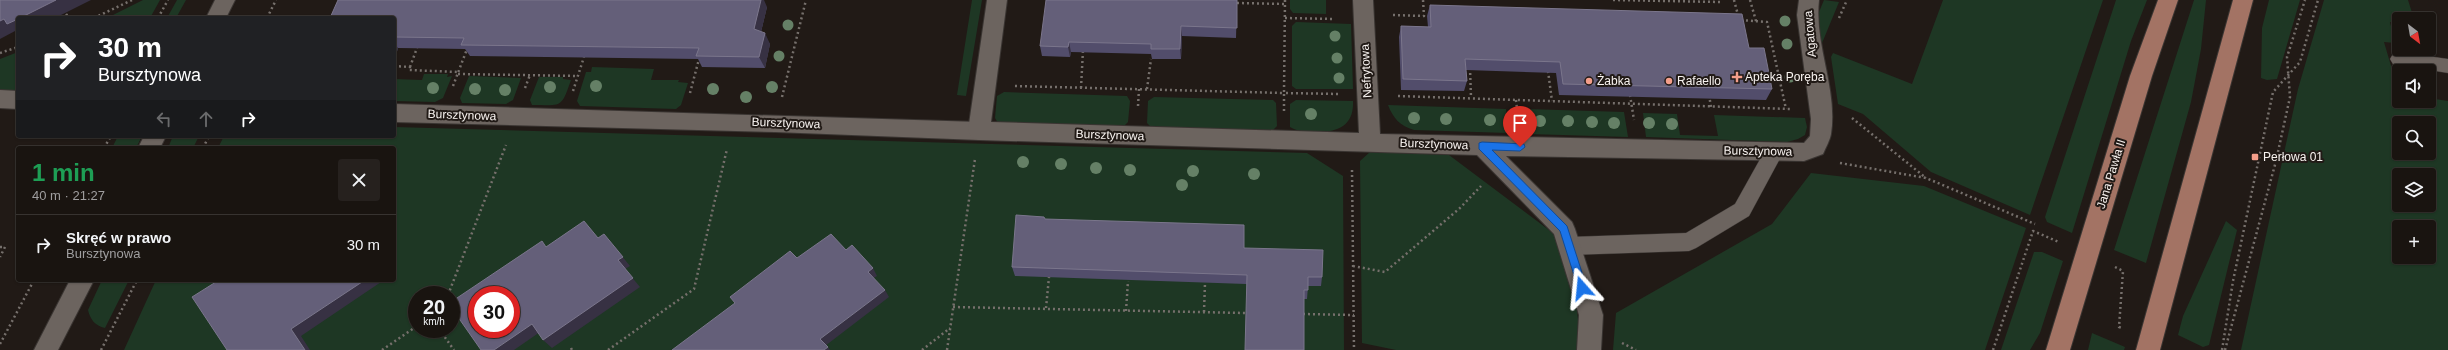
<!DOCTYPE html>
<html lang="pl">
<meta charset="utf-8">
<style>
:root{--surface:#191410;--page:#26211e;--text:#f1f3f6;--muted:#9f9e9f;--line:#373330}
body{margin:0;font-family:Helvetica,sans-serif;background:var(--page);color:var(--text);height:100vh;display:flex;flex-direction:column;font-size:15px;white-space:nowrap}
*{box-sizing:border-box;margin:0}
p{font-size:13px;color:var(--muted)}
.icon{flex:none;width:22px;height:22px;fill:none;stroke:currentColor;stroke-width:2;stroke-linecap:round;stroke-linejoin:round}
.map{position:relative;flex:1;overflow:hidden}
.details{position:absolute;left:16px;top:146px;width:380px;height:136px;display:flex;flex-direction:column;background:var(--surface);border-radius:4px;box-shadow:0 1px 3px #0004,0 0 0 1px var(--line)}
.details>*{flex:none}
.guide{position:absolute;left:16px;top:16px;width:380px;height:122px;border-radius:4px;box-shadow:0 1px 3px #0004,0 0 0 1px var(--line);background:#202124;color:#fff;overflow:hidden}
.needle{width:26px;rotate:149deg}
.fabs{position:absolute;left:2392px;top:12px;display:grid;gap:8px}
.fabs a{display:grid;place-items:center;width:44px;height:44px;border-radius:4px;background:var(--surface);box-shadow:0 1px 3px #0004,0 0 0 1px var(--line);font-size:20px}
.speed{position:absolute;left:408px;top:286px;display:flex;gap:8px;font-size:20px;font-weight:700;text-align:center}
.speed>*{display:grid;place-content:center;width:52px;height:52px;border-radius:50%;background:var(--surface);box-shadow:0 1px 3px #0004,0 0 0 1px var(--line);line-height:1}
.speed small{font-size:10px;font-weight:400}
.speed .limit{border:6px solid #d22;background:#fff;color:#111}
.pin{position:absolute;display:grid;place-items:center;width:34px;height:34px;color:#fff;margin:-41px -17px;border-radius:50% 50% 50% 0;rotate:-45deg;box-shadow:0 0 4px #0007}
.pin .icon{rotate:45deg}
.me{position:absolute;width:44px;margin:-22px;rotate:342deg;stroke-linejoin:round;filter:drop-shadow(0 0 3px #0008)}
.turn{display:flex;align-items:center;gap:14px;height:84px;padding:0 16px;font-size:18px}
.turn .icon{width:52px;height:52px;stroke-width:2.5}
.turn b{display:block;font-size:28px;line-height:34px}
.lanes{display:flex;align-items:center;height:38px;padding:0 16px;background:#0003;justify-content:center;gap:20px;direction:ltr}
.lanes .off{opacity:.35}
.round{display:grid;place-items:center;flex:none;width:42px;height:42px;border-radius:4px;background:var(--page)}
.summary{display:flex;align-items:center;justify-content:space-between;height:68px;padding:0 16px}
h1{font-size:24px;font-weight:700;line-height:30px;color:#1e9e55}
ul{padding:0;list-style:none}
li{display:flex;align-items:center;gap:12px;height:60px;padding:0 16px;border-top:1px solid var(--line)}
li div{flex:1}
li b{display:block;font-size:15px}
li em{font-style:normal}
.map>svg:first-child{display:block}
</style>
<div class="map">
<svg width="2448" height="350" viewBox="0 0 2448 350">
<rect width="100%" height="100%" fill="#211a16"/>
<path fill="#1e3724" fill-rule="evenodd" d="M143,0H160L150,18H107Z
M177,0H186L176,18H167Z
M972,0H982L966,96L957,95Z
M1290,0H1326V14L1293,13L1290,9Z
M1824,0L1839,2L1820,48L1819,12Z
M1943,0H2103L2030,215L1931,172L1863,114L1838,104L1831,57L1833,53L1912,84Z
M2116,0H2147L2131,41L2072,233L2047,222L2045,217Z
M2194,0H2206L2201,49L2191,102L2146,263L2114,250Z
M2269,0H2300L2277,79L2267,80L2261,78L2262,28Z
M2324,0H2408L2414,19H2399V24L2390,22L2395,43L2384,42L2399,93V101H2429V98L2448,101V350H2241L2298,89ZM2399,123H2429V153H2399ZM2399,175H2429V205H2399ZM2399,227H2429V257H2399Z
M1296,22L1351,24L1353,89H1296L1292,86V26Z
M18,52V90H0V59Z
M592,67L654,69L651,80H679L678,82L688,83L681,105L676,109L580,106L577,101L586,72H591Z
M424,74H448L447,77L452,76L443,98L435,102L394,101V79L422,80Z
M469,76L521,78L513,100L506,104L462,103L460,98Z
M539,77H563V79L571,80C561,109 562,105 532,105L530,100Z
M1004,92L1127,96L1130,101L1128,122L1124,126L998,123L995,118L997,96Z
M1154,97L1273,100L1276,103L1277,126L1273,130L1152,128L1147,123L1148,101Z
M1296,100L1353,101C1354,125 1339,132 1317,132C1307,132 1299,132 1290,127V104Z
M1388,105L1506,109L1508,133L1414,130C1400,126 1393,118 1388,105Z
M1527,109L1624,112L1628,137L1529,134Z
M1643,113L1677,114L1680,135L1718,136L1714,115L1805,118L1807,127L1805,135L1798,139L1787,142L1646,137Z
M394,127L1307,153L1343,176L1344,350H124L156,280H394V148H218L224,136H394ZM417,295H451V329H417ZM477,295H511V329H477Z
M118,136H142L136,148H112Z
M173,136H199L193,148H168Z
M1370,152L1449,155L1553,233L1575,289L1578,320L1577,350H1396L1362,343L1360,161Z
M1811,173L1924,186L2026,228L1985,350H1613L1616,313L1772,224Z
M2226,221L2237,230L2209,345L2203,347L2178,335L2183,316Z
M2034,252H2042L2063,261L2040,333L2030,350H2001Z
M102,280H129L105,328C95,326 90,319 88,310Z
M2092,333L2125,347L2124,350H2088Z"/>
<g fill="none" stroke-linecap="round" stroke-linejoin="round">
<g stroke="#3a3532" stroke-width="1">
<path id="service" d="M2399,52L2448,59V73L2393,64L2390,59L2393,54Z
M1775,143L1782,145L1784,151L1749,216L1696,248L1689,251L1569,255L1562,252L1559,246L1562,240L1569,237L1686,233L1735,204L1768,145Z"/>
</g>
<g stroke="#3a3532" stroke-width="2">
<path id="pedestrian" d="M0,90L18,91V109L0,108Z
M394,104L979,122L987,125L990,131L987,137L979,140L775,132L394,122Z"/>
</g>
<g stroke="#3a3532" stroke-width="2">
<path id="minor" d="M215,0H235L226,18H206Z
M987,0H1007L991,122L1359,133L1353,0H1373L1380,134L1804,143L1810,136L1811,119L1797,15L1799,0H1819C1814,45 1838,89 1831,134C1830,140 1826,147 1823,154L1804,161L1506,156L1572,222L1575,229L1603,315L1601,350H1577L1579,315L1554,234L1477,155L979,140L971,137L968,131Z
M144,136H166L160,148H138Z
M70,280H94L58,350H34Z"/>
</g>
<g stroke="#3a3532" stroke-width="2">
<path id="primary" d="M2158,0H2178L2152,76L2070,350H2046L2130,76Z
M2233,0H2253L2160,350H2136Z"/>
</g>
<path stroke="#76706c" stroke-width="2.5" stroke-dasharray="2 3" stroke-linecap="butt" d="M1613,0L1720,2V0
M1734,0L1738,15
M1750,0L1756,21
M1237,3L1285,4
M66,14L69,18
M1393,15L1424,16L1423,0
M94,18L132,0
M158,18L168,0
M267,18L276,0
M1285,18L1335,19
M1839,18L1847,0
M1741,20L1767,22L1786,109
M0,53L18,47
M394,66L410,67L409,70L459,72
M410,67L417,48
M1470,68L1471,98
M1548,71L1552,101
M458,74L578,76
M453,86L467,49
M1015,86L1284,93L1285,0
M525,88L530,75
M1081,88L1083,50
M1147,89L1151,59
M573,91L584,57
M690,93L699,59
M1630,95L1634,120
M1709,95L1711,107
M1398,96L1790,109
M782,97L806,0
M1516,100L1518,117
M1138,106L1139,89
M1284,111V93L1339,94
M1852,118L1926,178
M104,148L111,136
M203,148L209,136
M1840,163L1926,178L2035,224
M1352,170L1354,350
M0,247H5L0,257
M1353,266L1385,272L1460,208L1481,186
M2115,267L2123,271L2119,327L2122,328
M448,295L506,145
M953,307L1245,313
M1046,308L1049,277
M1126,311L1128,281
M1204,312L1205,283
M1303,314L1354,315
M439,329L454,350
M1622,343L1636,350
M0,344L34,280
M571,348L572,350
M101,350L137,280
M382,350L417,326
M608,350L694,289L727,149
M922,350L950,328
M947,350L975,159
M1993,350L2033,231L2059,242
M2222,350L2233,281L2273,92L2300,62L2318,0
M2225,350L2276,161L2290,97L2287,57L2305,0"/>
<use href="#service" fill="#6c645f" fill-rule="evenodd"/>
<use href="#pedestrian" fill="#6c645f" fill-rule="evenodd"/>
<use href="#minor" fill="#6c645f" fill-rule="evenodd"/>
<use href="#primary" fill="#a37364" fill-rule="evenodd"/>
</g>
<g fill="#658066">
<circle cx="1785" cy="21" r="5.5"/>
<circle cx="788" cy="25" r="5.5"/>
<circle cx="1335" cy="36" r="5.5"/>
<circle cx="1787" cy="44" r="5.5"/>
<circle cx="779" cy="56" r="5.5"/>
<circle cx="1337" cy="58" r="5.5"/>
<circle cx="1790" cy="77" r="5.5"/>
<circle cx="1339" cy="78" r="5.5"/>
<circle cx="596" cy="86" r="6"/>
<circle cx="550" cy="87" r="6"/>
<circle cx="772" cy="87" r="6"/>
<circle cx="433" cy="88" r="6"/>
<circle cx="475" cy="89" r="6"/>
<circle cx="713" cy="89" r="6"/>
<circle cx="505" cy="90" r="6"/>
<circle cx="746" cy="97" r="6"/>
<circle cx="1311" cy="114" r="6"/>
<circle cx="1414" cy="118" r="6"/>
<circle cx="1446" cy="119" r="6"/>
<circle cx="1490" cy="120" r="6"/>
<circle cx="1540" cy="121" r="6"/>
<circle cx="1568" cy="121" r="6"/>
<circle cx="1592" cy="122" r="6"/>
<circle cx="1614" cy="123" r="6"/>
<circle cx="1649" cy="123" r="6"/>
<circle cx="1672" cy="124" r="6"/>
<circle cx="1023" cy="162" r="6"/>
<circle cx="1061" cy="164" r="6"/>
<circle cx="1096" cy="168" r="6"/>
<circle cx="1130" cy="170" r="6"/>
<circle cx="1193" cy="171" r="6"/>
<circle cx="1254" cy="174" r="6"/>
<circle cx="1182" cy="185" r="6"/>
</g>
<path fill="#524d6b" d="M1237,0L1236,38L1182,36L1181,59H1152L1151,54L1071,52L1070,57L1042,56L1040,46Z
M1430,5L1749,48L1772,89L1766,100L1559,95L1556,73L1466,70L1467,81L1464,91L1401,90L1399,37L1401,26L1428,27L1427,16Z
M767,7L761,32L770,44L765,68L702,67L698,59L470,56L465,49L398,48L396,55H394V18Z
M1045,219L1244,248L1322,277L1321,286H1308L1307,299H1304L1246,284L1015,276L1012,267Z"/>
<path fill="#373143" d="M56,0H91L55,18H20Z
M761,0H764L767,7L759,40L754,29Z
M4,19H18V33L15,31L0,39V21Z
M1181,26L1182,36L1181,59L1180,49Z
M765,33L770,44L765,68L759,57Z
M1069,42L1071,52L1070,57L1068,47Z
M394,43L398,48L396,55L394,53Z
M604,234L630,266L625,269L640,287L552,348L543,340L618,260Z
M873,268L877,276L872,279L868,272Z
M365,280H384L301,336L310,350H305L291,329Z
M885,290L889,297L825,346L820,339Z
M532,324L540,332L514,350H494Z
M828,347L830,350H824Z"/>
<path fill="#645f79" stroke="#7b768c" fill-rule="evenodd" d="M0,0H56L20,18H18V19L7,24L4,19L0,21Z
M338,0H761L754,29L765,33L759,57L696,56L699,48L461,45L464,38L394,37V18H330Z
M1046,0H1237V28L1181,26L1180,49H1151V44L1069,42L1068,47L1040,46Z
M1430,5L1742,14L1749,48H1764L1772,89L1563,84L1560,62L1465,59L1467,81L1403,79L1401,26L1431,27Z
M1016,215L1044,217L1045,219L1244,225V248L1323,250L1322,277H1308V290H1304V350H1245L1247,275L1012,267Z
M584,221L598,238L604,234L623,257L618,260L633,278L543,340L532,324L494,350H481L451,307V302L542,241L546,247ZM477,295H511V329H477Z
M831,234L846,250L852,245L873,268L868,272L885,290L820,339L828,347L824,350H672L735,303L730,297L790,251L797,258Z
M219,280H365L291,329L305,350H227L192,297Z"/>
<path fill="#1a73e8" stroke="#114b97" d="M1482,142L1524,144L1525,147L1520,151L1492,150L1567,226L1587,288L1586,291H1579L1578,288L1560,231L1479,149V143Z"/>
<g fill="#f49e8a" stroke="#211a16" stroke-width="1.5">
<path d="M1735 71h4v4h4v4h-4v4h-4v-4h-4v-4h4z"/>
<circle cx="1589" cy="81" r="4"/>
<circle cx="1669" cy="81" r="4"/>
<rect x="2251" y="153" width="8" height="8" rx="2"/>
</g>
<g text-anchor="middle" stroke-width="4" stroke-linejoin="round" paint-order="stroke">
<g font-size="12" fill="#f8f3f0" stroke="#211a16">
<text transform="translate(1810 34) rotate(-95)" y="4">Agatowa</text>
<text transform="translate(1366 71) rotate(-93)" y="4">Nefrytowa</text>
<text transform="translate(462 115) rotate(2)" y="4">Bursztynowa</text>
<text transform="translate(786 123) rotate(2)" y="4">Bursztynowa</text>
<text transform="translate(1110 135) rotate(2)" y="4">Bursztynowa</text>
<text transform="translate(1434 144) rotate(2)" y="4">Bursztynowa</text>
<text transform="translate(1758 151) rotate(1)" y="4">Bursztynowa</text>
<text transform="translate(2111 174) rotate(-73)" y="4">Jana Pawła II</text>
</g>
<g font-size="12" fill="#f8f3f0" stroke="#211a16" text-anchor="start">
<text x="1745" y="81">Apteka Poręba</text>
<text x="1597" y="85">Żabka</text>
<text x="1677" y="85">Rafaello</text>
<text x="2263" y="161">Perłowa 01</text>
</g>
</g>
</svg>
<div class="fabs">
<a><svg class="needle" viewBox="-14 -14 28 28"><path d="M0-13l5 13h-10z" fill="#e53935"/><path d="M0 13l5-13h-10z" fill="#9f9e9f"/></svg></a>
<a><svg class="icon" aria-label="sound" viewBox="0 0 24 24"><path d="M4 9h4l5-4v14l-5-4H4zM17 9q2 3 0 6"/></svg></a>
<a><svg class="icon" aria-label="search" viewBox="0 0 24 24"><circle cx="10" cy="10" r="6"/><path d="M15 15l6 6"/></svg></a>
<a><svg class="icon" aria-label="layers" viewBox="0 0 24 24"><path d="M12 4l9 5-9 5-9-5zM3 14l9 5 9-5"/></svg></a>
<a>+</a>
</div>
<div class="speed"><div>20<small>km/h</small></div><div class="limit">30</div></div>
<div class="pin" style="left:1520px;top:147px;background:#d93025"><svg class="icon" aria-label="arrive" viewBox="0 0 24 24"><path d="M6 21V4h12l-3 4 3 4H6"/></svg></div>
<svg class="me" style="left:1582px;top:288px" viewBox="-20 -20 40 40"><path d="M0-17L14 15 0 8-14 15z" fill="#1a73e8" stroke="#fff" stroke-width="4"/></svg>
<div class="guide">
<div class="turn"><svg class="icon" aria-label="right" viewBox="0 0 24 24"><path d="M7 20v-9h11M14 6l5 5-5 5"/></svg><div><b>30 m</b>Bursztynowa</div></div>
<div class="lanes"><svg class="icon off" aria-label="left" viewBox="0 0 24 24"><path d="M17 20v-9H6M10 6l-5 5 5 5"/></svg><svg class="icon off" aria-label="ahead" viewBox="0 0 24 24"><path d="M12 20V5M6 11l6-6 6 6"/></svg><svg class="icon" aria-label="right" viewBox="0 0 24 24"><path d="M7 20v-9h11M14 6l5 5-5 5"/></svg></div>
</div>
<section class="details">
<div class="summary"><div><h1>1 min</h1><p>40 m · 21:27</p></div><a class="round"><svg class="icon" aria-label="close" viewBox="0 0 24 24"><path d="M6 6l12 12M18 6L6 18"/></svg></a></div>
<ul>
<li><svg class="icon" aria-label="right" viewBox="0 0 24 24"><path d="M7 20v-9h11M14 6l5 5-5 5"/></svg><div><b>Skręć w prawo</b><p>Bursztynowa</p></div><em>30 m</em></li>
</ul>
</section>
</div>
